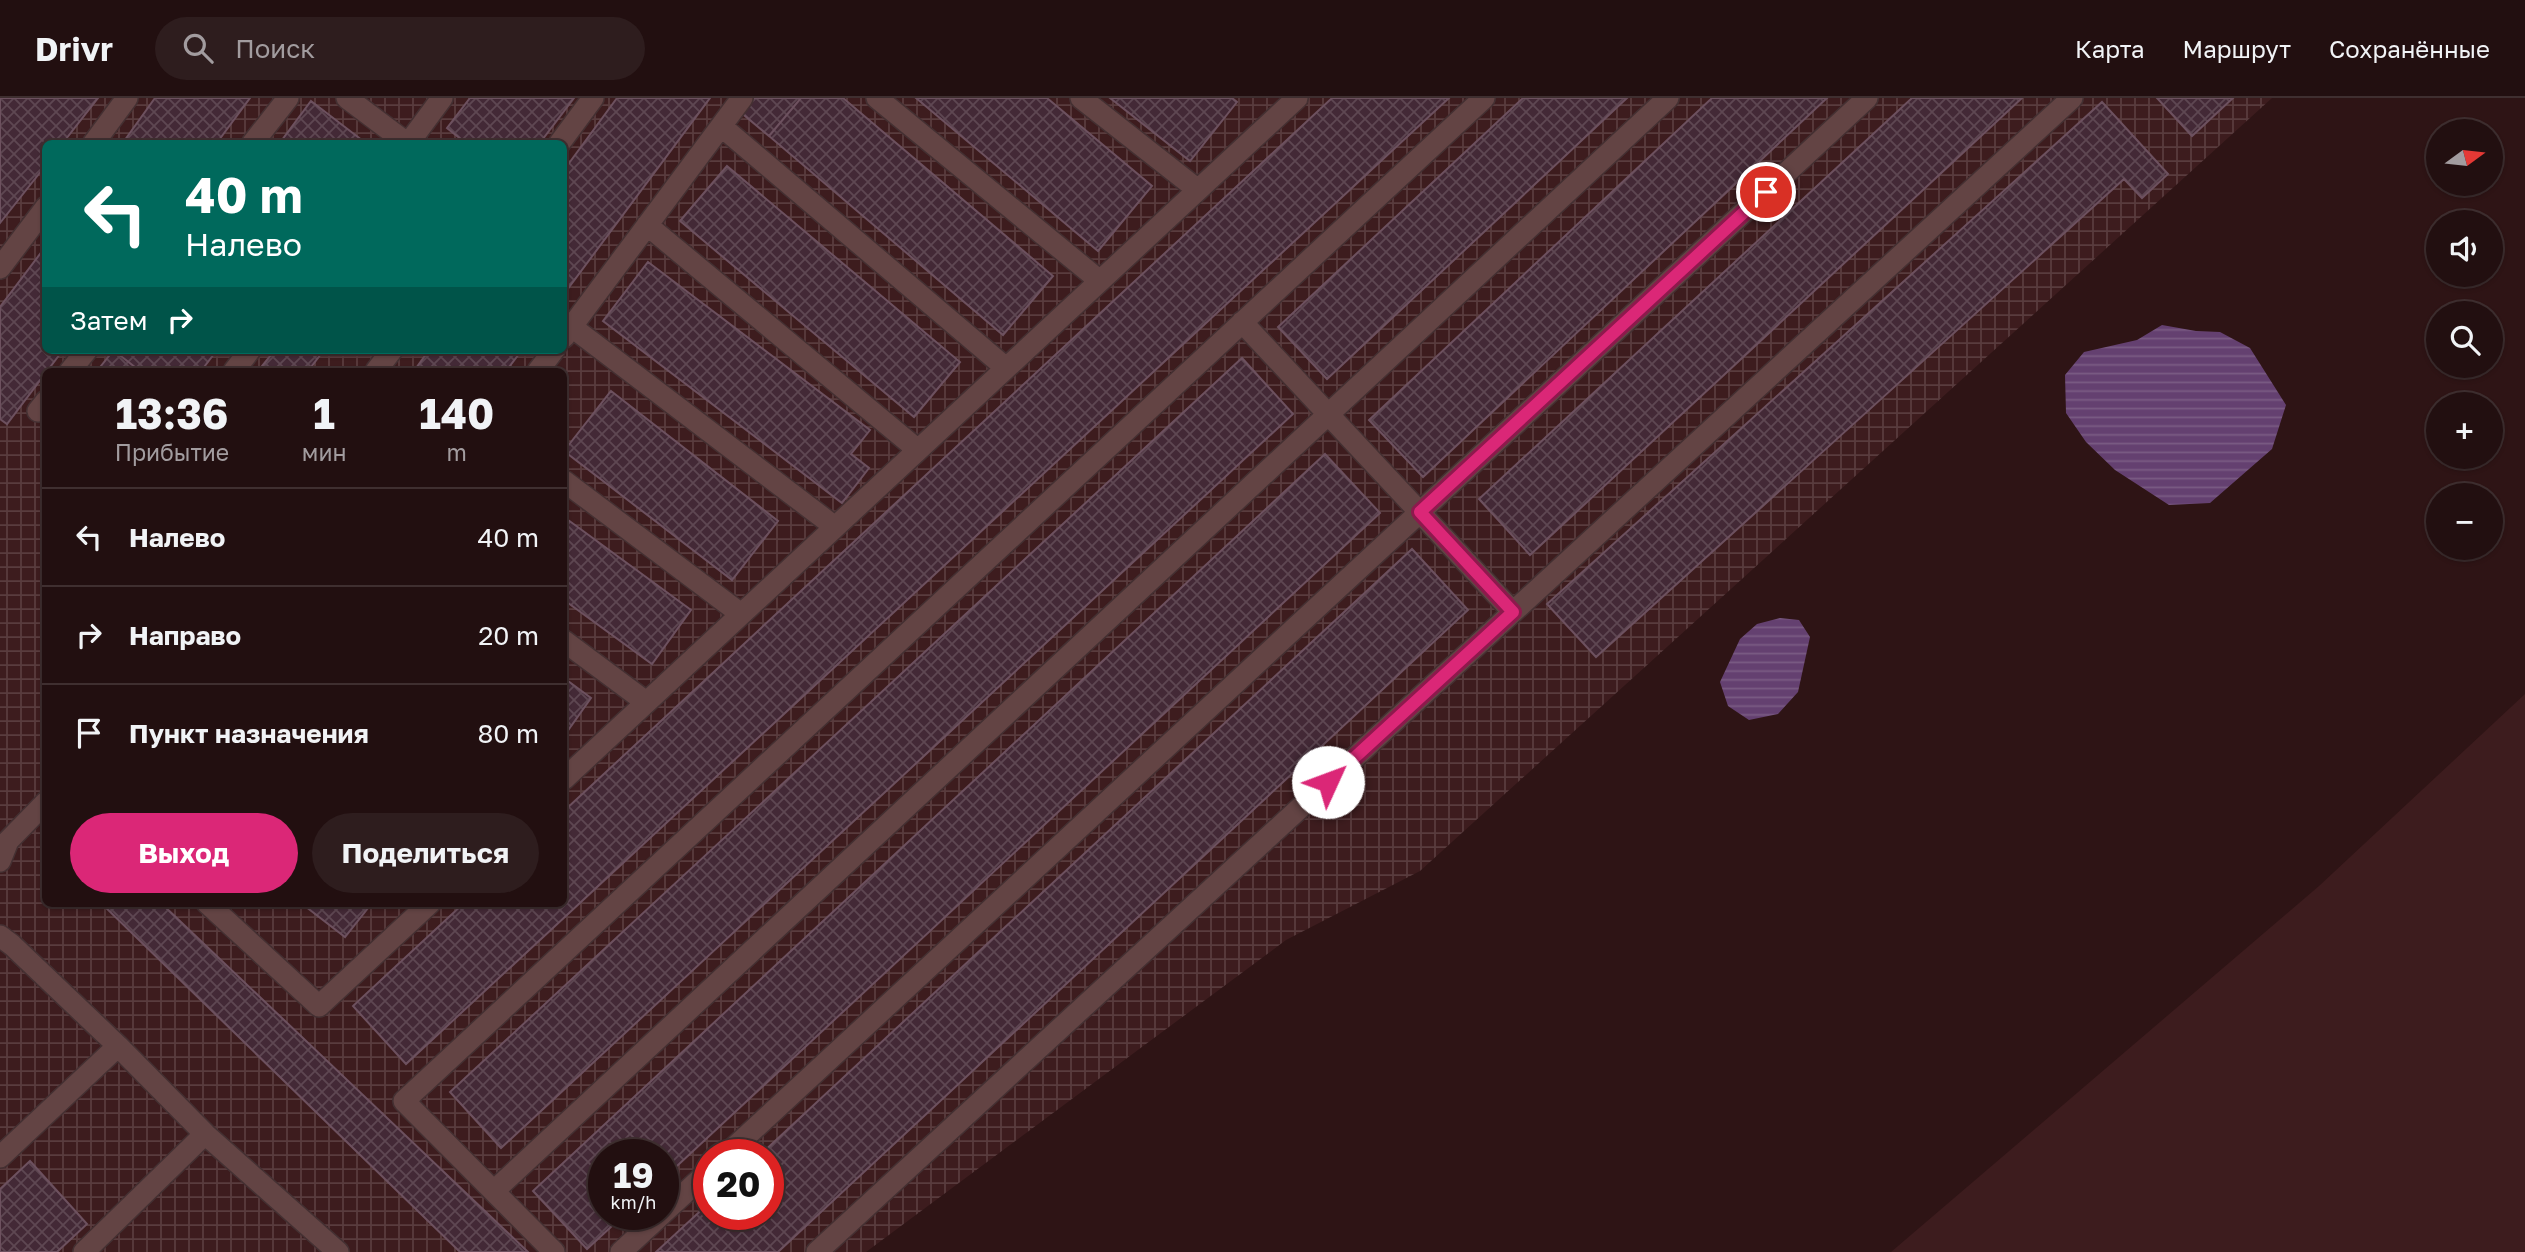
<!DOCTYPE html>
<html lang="ru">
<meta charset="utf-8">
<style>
:root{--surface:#220f10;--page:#2e1d1e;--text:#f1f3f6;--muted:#a29c9f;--line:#3f2f30;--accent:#db2777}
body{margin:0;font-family:"Golos Text",sans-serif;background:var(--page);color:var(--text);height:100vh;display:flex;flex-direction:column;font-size:26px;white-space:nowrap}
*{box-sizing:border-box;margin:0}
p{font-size:23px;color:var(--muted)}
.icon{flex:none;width:38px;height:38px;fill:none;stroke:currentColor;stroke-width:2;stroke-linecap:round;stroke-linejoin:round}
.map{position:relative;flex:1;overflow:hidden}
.drawer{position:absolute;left:42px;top:270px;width:525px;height:539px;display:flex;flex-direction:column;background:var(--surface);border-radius:10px;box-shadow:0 2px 5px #0004,0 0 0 2px var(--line)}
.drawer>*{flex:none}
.top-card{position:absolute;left:42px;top:42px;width:525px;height:214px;border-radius:10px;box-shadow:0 2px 5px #0004,0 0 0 2px var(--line);background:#00695c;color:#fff;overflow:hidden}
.needle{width:46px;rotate:75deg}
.controls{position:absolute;left:2426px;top:21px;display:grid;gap:14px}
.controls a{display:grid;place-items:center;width:77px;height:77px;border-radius:50%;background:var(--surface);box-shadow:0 2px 5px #0004,0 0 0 2px var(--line);font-size:35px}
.speed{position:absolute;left:588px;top:1041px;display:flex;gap:14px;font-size:35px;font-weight:700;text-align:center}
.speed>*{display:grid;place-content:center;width:91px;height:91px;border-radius:50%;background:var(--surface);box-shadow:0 2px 5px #0004,0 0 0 2px var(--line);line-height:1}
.speed small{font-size:18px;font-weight:400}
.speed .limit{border:10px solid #d22;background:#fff;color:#111}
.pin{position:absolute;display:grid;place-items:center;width:60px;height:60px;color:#fff;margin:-30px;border:4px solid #fff;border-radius:50%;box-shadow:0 2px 7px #0007}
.me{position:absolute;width:77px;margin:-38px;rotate:47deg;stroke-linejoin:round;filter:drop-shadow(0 0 5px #0008)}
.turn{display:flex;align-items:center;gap:24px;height:147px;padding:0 28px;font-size:32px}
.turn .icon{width:91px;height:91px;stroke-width:2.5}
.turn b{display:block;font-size:49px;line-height:60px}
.then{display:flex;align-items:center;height:66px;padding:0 28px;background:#0003;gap:14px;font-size:26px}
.eta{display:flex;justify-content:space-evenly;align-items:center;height:119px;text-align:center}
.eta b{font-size:42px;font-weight:700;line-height:49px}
.cta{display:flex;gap:14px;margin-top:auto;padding:14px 28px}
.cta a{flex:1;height:80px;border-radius:42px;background:var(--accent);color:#fff;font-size:28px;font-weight:700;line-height:80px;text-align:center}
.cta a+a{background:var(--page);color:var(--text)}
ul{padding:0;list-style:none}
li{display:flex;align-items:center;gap:21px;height:98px;padding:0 28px;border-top:2px solid var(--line)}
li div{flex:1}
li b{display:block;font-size:26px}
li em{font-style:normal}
header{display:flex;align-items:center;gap:42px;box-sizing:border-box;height:98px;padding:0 35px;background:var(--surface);border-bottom:2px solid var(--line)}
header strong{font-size:33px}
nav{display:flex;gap:38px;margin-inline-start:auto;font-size:24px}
.search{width:490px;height:63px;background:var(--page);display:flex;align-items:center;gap:18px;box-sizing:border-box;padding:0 24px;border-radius:38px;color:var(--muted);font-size:26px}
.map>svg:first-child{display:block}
</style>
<header>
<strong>Drivr</strong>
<div class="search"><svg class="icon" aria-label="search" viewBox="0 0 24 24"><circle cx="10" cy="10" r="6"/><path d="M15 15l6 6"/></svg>Поиск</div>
<nav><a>Карта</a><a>Маршрут</a><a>Сохранённые</a></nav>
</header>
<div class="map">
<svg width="2525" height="1154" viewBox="0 0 2525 1154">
<defs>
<pattern id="industrial-grid" width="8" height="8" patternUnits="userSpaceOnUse" patternTransform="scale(1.75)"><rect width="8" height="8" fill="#3d1c1e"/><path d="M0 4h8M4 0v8" fill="none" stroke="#593c3e"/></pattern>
<pattern id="water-rules" width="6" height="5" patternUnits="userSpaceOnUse" patternTransform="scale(1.75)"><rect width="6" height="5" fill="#644070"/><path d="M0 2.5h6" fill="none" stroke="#7a5b84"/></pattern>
<pattern id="building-cross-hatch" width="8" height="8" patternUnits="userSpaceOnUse" patternTransform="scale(1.75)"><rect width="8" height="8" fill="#432936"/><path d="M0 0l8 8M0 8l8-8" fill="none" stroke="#5e4752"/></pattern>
</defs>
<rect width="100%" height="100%" fill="#2e1415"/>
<path fill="#3d1c1e" d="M2525,596V1154H1891L2319,788Z"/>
<path fill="url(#industrial-grid)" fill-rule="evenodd" d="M0,0H2272L1420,773L1286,842L866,1154H0ZM46,46H564V252H46ZM46,273H564V805H46ZM604,1057H663V1116H604ZM709,1057H768V1116H709Z"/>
<path fill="url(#water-rules)" d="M2162,227L2196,233L2220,234L2250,250L2286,307L2272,351L2210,405L2169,407L2115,372L2086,344L2066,315L2065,277L2084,254L2137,242Z
M1780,520L1799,522L1810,539L1798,594L1778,616L1749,622L1728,608L1720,584L1740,541L1757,526Z"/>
<path fill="url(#building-cross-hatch)" stroke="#6d515f" stroke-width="2" d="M0,0H98L62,46H46V67L0,125Z
M155,0H250L216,46H122Z
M470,0H574L539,46H467L447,30Z
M617,0H710L564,196V72Z
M751,0H801L769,38L739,13Z
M801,0H843L1053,178L1003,237L769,38Z
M916,0H1047L1152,88L1098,153Z
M1110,0H1232L1237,4L1190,63Z
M1332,0H1449L406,966L353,908L464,805H564V713Z
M1523,0H1627L1327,281L1278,229Z
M1712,0H1827L1423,379L1369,322Z
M1912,0H2022L1530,457L1479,401Z
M2157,0H2233L2192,38Z
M311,3L367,46H279Z
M2102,4L2168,76L2142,100L2124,81L1596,559L1547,506Z
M727,68L960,264L914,319L680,123Z
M46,148V252H63L7,326L0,321V209Z
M648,164L870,332L851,356L869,370L842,405L603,223Z
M120,252H217L201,273H140L117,255Z
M275,252H324L308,273H258Z
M429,252H522L506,273H414Z
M113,253L117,255L140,273H97Z
M1242,260L1293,316L501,1050L450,994Z
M611,293L778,423L732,482L564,353Z
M1325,356L1380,415L663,1081V1057H604V1116H625L587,1151L533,1093Z
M564,419L691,512L652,566L564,502Z
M1412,451L1468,512L778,1154H656L709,1105V1116H768V1057H760Z
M564,580L591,600L564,638Z
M101,805H161L528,1154H460Z
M301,805H372L345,839Z
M30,1063L87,1126L57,1154H0V1091Z"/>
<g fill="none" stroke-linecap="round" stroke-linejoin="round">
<g stroke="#443032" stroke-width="24">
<path id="lane" d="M347,0L408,46
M877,0L1100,183
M1081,0L1198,92
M721,28L1006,270
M93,46L127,0
M252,46L288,0
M408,46L442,0
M559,46L593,0
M647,127L918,352
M0,170L46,109
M1242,224L1513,514
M572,229L835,429
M564,239L742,0
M70,273L87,252
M234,273L250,252
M376,273L392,252
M538,273L554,252
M38,313L46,303
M564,383L741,516
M564,543L646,604
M564,681L1297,0
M0,763L8,743L46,704
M207,805L319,908L430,805
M0,838L12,847L118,948L205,1036
M726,1057L1867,0
M0,1059L118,948
M494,1093L1668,0
M663,1115L709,1073
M84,1154L205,1036L338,1154
M554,1154L404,1003L1484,0
M621,1154L662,1116
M817,1154L2072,0"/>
</g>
<use href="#lane" stroke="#634444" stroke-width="21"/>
</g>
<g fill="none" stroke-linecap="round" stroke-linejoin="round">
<g stroke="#8e194d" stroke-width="18">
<path id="route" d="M1328,684L1513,514L1420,414L1766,94"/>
</g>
<use href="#route" stroke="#db2777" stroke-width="12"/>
</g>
</svg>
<div class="controls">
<a><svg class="needle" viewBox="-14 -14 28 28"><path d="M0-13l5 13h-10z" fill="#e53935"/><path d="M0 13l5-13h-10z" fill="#a29c9f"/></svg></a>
<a><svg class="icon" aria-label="sound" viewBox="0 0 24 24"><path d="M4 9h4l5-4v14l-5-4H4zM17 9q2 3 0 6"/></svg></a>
<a><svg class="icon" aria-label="search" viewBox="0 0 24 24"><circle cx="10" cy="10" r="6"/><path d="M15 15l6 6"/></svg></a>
<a>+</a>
<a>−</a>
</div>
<div class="speed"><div>19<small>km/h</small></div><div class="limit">20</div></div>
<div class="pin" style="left:1766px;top:94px;background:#d93025"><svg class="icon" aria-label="arrive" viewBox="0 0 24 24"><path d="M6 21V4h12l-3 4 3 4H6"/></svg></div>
<svg class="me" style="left:1328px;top:684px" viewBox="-20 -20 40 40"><circle r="19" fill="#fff"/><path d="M0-13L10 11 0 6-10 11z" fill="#db2777"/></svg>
<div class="top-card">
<div class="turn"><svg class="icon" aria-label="left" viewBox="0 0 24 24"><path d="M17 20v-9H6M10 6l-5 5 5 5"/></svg><div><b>40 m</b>Налево</div></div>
<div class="then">Затем<svg class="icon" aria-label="right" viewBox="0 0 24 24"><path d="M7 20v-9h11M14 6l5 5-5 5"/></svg></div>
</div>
<section class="drawer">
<div class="eta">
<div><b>13:36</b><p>Прибытие</p></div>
<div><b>1</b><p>мин</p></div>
<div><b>140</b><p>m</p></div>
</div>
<ul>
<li><svg class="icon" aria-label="left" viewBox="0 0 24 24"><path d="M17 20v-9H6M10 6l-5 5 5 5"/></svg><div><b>Налево</b></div><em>40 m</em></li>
<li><svg class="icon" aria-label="right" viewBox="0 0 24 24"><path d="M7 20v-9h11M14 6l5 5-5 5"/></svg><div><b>Направо</b></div><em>20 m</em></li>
<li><svg class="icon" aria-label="arrive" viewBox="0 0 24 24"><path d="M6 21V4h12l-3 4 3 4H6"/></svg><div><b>Пункт назначения</b></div><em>80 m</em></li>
</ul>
<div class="cta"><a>Выход</a><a>Поделиться</a></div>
</section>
</div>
